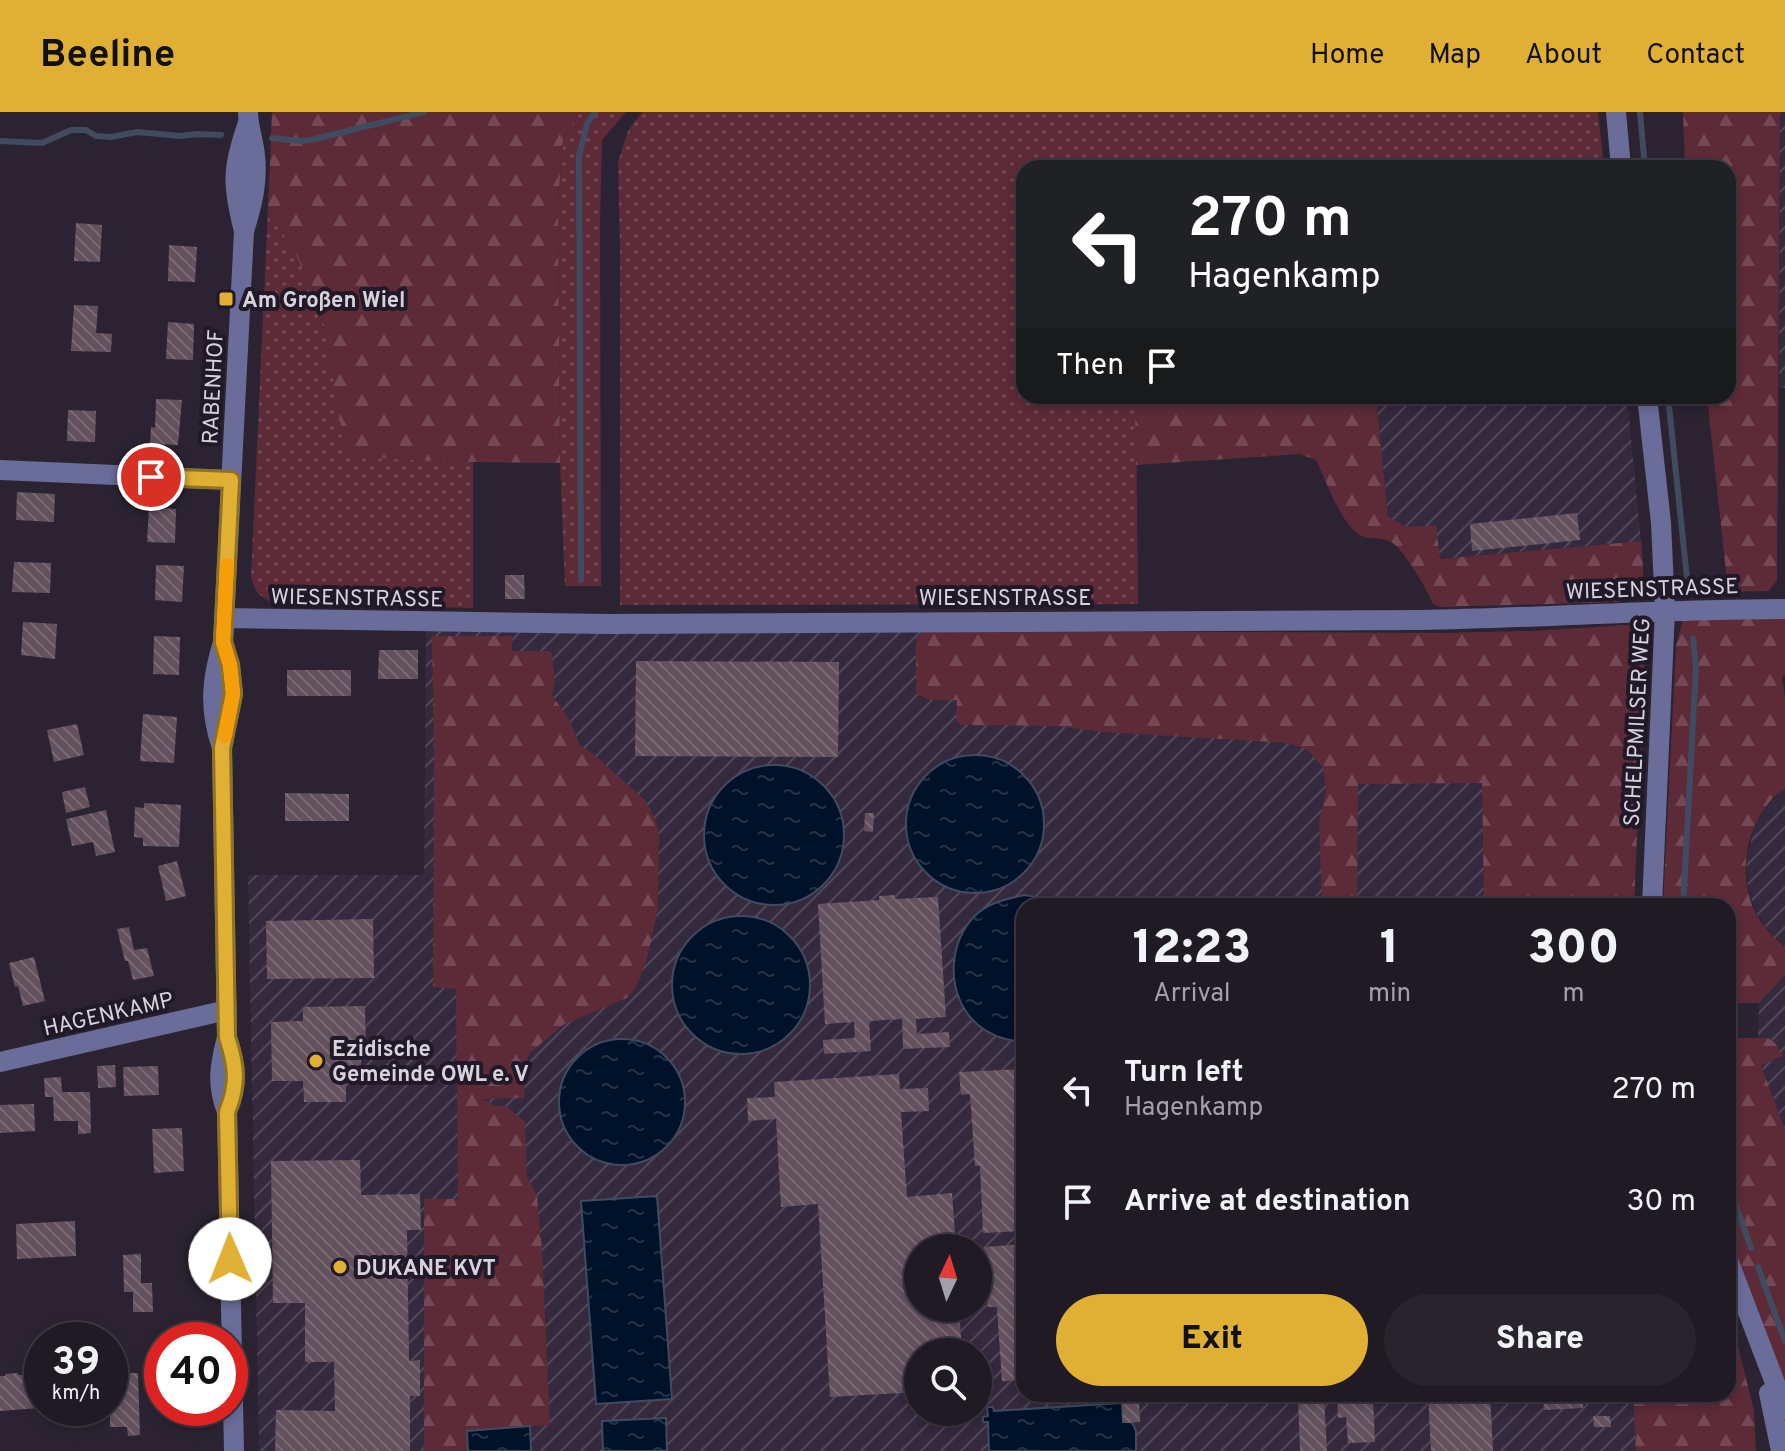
<!DOCTYPE html>
<meta charset="utf-8">
<style>
:root{--surface:#201a25;--page:#28232d;--text:#f1f3f6;--muted:#a2a1a7;--line:#3d3842;--accent:#dfb034}
body{margin:0;font-family:Overpass,sans-serif;background:var(--page);color:var(--text);height:100vh;display:flex;flex-direction:column;font-size:30px;white-space:nowrap}
*{box-sizing:border-box;margin:0}
p{font-size:26px;color:var(--muted)}
.icon{flex:none;width:44px;height:44px;fill:none;stroke:currentColor;stroke-width:2;stroke-linecap:round;stroke-linejoin:round}
.map{position:relative;flex:1;overflow:hidden}
.sheet{position:absolute;left:1016px;top:786px;width:720px;height:504px;display:flex;flex-direction:column;background:var(--surface);border-radius:24px;box-shadow:0 4px 12px #0003,0 0 0 2px var(--line)}
.sheet>*{flex:none}
.banner{position:absolute;left:1016px;top:48px;width:720px;height:244px;border-radius:24px;box-shadow:0 4px 12px #0003,0 0 0 2px var(--line);background:#202124;color:#fff;overflow:hidden}
.needle{width:52px;rotate:4deg}
.tools{position:absolute;left:904px;top:1122px;display:grid;gap:16px}
.tools a{display:grid;place-items:center;width:88px;height:88px;border-radius:50%;background:var(--surface);box-shadow:0 4px 12px #0003,0 0 0 2px var(--line);font-size:40px}
.speed{position:absolute;left:24px;top:1210px;display:flex;gap:16px;font-size:40px;font-weight:700;text-align:center}
.speed>*{display:grid;place-content:center;width:104px;height:104px;border-radius:50%;background:var(--surface);box-shadow:0 4px 12px #0003,0 0 0 2px var(--line);line-height:1}
.speed small{font-size:20px;font-weight:400}
.speed .limit{border:12px solid #d22;background:#fff;color:#111}
.pin{position:absolute;display:grid;place-items:center;width:68px;height:68px;color:#fff;margin:-34px;border:4px solid #fff;border-radius:50%;box-shadow:0 2px 8px #0007}
.me{position:absolute;width:88px;margin:-44px;rotate:359deg;stroke-linejoin:round;filter:drop-shadow(0 0 6px #0008)}
.turn{display:flex;align-items:center;gap:28px;height:168px;padding:0 40px;font-size:36px}
.turn .icon{width:104px;height:104px;stroke-width:2.5}
.turn b{display:block;font-size:56px;line-height:68px}
.then{display:flex;align-items:center;height:76px;padding:0 40px;background:#0003;gap:16px;font-size:30px}
.eta{display:flex;justify-content:space-evenly;align-items:center;height:136px;text-align:center}
.eta b{font-size:48px;font-weight:800;line-height:56px}
.cta{display:flex;gap:16px;margin-top:auto;padding:16px 40px}
.cta a{flex:1;height:92px;border-radius:48px;background:var(--accent);color:#111;font-size:32px;font-weight:800;line-height:92px;text-align:center}
.cta a+a{background:var(--page);color:var(--text)}
ul{padding:0;list-style:none}
li{display:flex;align-items:center;gap:24px;height:112px;padding:0 40px}
li div{flex:1}
li b{display:block;font-size:30px}
li em{font-style:normal}
header{display:flex;align-items:center;gap:48px;box-sizing:border-box;height:112px;padding:0 40px;background:var(--accent);color:#111}
header strong{font-size:38px}
nav{display:flex;gap:44px;margin-inline-start:auto;font-size:28px}
.map>svg:first-child{display:block}
</style>
<header>
<strong>Beeline</strong>
<nav><a>Home</a><a>Map</a><a>About</a><a>Contact</a></nav>
</header>
<div class="map">
<svg width="1785" height="1339" viewBox="0 0 1785 1339">
<defs>
<pattern id="industrial-furrows" width="10" height="10" patternUnits="userSpaceOnUse" patternTransform="scale(2)"><rect width="10" height="10" fill="#34293d"/><path d="M-1 1l2-2M0 10L10 0M9 11l2-2" fill="none" stroke="#514758"/></pattern>
<pattern id="grass-dots" width="8" height="8" patternUnits="userSpaceOnUse" patternTransform="scale(2)"><rect width="8" height="8" fill="#5d2a38"/><path d="M2 2h.1M6 6h.1" fill="none" stroke="#744854" stroke-width="1.8" stroke-linecap="round"/></pattern>
<pattern id="forest-firs" width="22" height="20" patternUnits="userSpaceOnUse" patternTransform="scale(2)"><rect width="22" height="20" fill="#5d2a38"/><path d="M5 1l3.5 6h-7zM16 11l3.5 6h-7z" fill="#744854"/></pattern>
<pattern id="water-ripples" width="26" height="14" patternUnits="userSpaceOnUse" patternTransform="scale(2)"><rect width="26" height="14" fill="#00112a"/><path d="M2 4q2-2 4 0t4 0M15 11q2-2 4 0t4 0" fill="none" stroke="#243348"/></pattern>
<pattern id="building-back-hatch" width="6" height="6" patternUnits="userSpaceOnUse" patternTransform="scale(2)"><rect width="6" height="6" fill="#63525e"/><path d="M-1 5l2 2M0 0l6 6M5-1l2 2" fill="none" stroke="#796a74"/></pattern>
</defs>
<rect width="100%" height="100%" fill="#2b2331"/>
<path fill="url(#industrial-furrows)" fill-rule="evenodd" d="M1780,0H1785V276H1779Z
M1376,284H1627L1641,429L1440,447L1407,415L1388,405Z
M426,518L1446,521L1530,519L1545,794H1024V1282H1633L1636,1339H259L248,763H424ZM918,1136H978V1196H918ZM918,1240H978V1300H918Z
M1785,676V836L1773,825L1757,803L1748,777L1746,747L1755,714L1763,699Z
M1785,863V1018L1761,953L1782,945L1768,926H1758L1759,891Z"/>
<path fill="url(#grass-dots)" d="M580,0H626L602,28L600,112L601,474H565L560,351L558,89L563,28Z
M642,0H1598L1604,56H1024V284H1316L1309,289L1299,291L1136,296L1138,492L620,493V137L618,50L628,19Z
M268,96C289,132 313,168 323,209C333,249 338,297 345,338L354,345L473,350V496L278,492C262,487 255,482 251,465Z"/>
<path fill="url(#forest-firs)" d="M272,0H580L563,28L558,89L560,351L472,350L353,345L345,338L323,208L311,173L293,138L268,96Z
M1683,0H1780L1777,469L1768,479L1733,480L1727,469L1707,284H1728V56H1685Z
M1316,284H1376L1388,405L1407,415L1436,413L1440,447L1641,429C1643,458 1650,477 1619,490L1440,495L1433,492C1429,480 1402,435 1391,430C1374,422 1367,433 1351,415C1336,399 1326,368 1316,348L1300,342L1136,353L1135,295L1299,291L1309,289Z
M1683,507H1785V564L1782,565L1785,585V676C1747,703 1735,761 1756,802C1763,815 1775,826 1785,836V863L1759,891H1728V794H1663L1676,534Z
M1646,512L1634,794H1484L1482,671L1358,672L1357,794H1322L1319,709L1326,679L1323,655L1306,637L1287,631L1103,620L1058,614L961,613L956,608L957,588H930L916,582V527L923,519L1446,521L1530,519Z
M432,524H512V539H549L552,542L555,569L552,583L568,606L580,633L597,645L644,687L655,706L659,724L658,798L646,850L636,875L627,886L563,913L530,941L525,952L524,986L483,987L495,994H506L525,1010L527,1065L537,1084L542,1137L550,1313L467,1319L468,1339H424V1087H458L456,877L433,875L434,650Z
M1728,926H1768L1776,932L1783,944L1761,953L1785,1018V1272L1728,1121Z
M1728,1203L1738,1234L1754,1299L1756,1339H1636L1633,1282H1728Z"/>
<path fill="url(#water-ripples)" stroke="#404b5f" stroke-width="2" d="M906 712a69 69 0 1 1 138 0a69 69 0 1 1-138 0Z
M704 723a70 70 0 1 1 140 0a70 70 0 1 1-140 0Z
M1024,783L1054,788L1064,794H1024V930C1008,929 991,924 978,913C945,885 946,829 978,801C991,790 1007,787 1024,783Z
M672 873a69 69 0 1 1 138 0a69 69 0 1 1-138 0Z
M559 990a63 63 0 1 1 126 0a63 63 0 1 1-126 0Z
M657,1084L672,1287L596,1292L581,1089Z
M1122,1291L1123,1310H1132L1136,1319V1339H989L988,1310H983V1305L988,1304L987,1295H993L994,1299Z
M666,1306L667,1339H603L602,1309Z
M530,1314L531,1339H468L467,1319Z"/>
<g fill="none" stroke-linecap="round" stroke-linejoin="round">
<path stroke="#404b5f" stroke-width="6" d="M1640,0L1645,56
M272,26L299,29L311,28L424,0
M0,29L42,31L71,18H86L96,24L111,25L137,20L181,24L197,22L221,23
M1668,284L1688,476
M581,468L579,44L587,12L595,0
M1683,794L1696,556L1693,526
M1728,1072L1751,1136
M1758,1155L1785,1229"/>
</g>
<path fill="url(#building-back-hatch)" d="M76,111L102,113L100,150L74,149Z
M169,133L197,135L195,170L168,169Z
M74,193L98,194L96,221L112,222L111,240L71,239Z
M168,210L194,212L193,248L166,247Z
M156,287L182,288L178,333L150,332L151,315L155,316Z
M68,298L96,299L95,330L67,329Z
M17,380L55,382L54,410L16,408Z
M149,395L176,397L175,431L147,430Z
M1577,401L1580,428L1472,439L1470,412Z
M14,450L51,451L50,481L12,480Z
M156,453L184,454L182,490L155,488Z
M505,463H524L525,487H505Z
M23,510L57,512L55,547L21,543Z
M154,524L180,525L179,563L153,562Z
M379,538H418V567H378Z
M636,549L839,550L838,645L635,644Z
M287,558H351V584H287Z
M143,602L177,605L174,651L140,649Z
M77,612L84,643L54,650L47,618Z
M85,675L90,695L66,701L62,680Z
M285,681L349,682V709H285Z
M144,691L181,693L179,735L143,734V726L134,725L135,695L144,696Z
M106,698L115,740L96,744L93,730L72,734L66,707Z
M865,701H874L873,720L864,719Z
M177,749L186,784L166,789L158,754Z
M895,783V787L938,785L946,905L916,907L917,922L949,920L950,935L903,937L902,907L869,909L871,939L824,942L823,928L855,926L854,910L825,912L818,792L879,788V784Z
M373,807L374,866L267,867L266,809Z
M129,815L134,838L147,836L154,864L133,868L128,849H125L117,817Z
M34,845L45,889L23,894L18,874L15,875L9,851Z
M365,894L366,939H361V958H346V990H304L303,969H272L271,910L303,909V895Z
M115,953L116,975L98,976L97,954Z
M158,954L159,983L124,984L123,955Z
M1024,957V1119L983,1121L980,1054H975L970,982L961,983L959,960Z
M899,962L900,977L928,976L929,999L901,1000L907,1085L952,1081L956,1136H918V1196H959L962,1240H918V1280L830,1285L818,1092L781,1095L776,1007L748,1009L747,986L775,985L774,970Z
M61,965L62,980H90L91,1021L78,1022V1009H54L53,985H45L44,966Z
M34,992L35,1019L0,1021V993Z
M182,1016L184,1059L154,1061L152,1017Z
M360,1048L361,1083L420,1082L421,1118H407L409,1249L420,1248V1284H410V1339H275L276,1298L335,1299L334,1250H305V1191H273L271,1049Z
M75,1109L76,1144L17,1147L16,1112Z
M1024,1132V1268L1002,1269L997,1195H988L984,1135Z
M141,1142V1171H152L153,1200H133V1180H124L123,1143Z
M18,1261V1263H24L25,1271L37,1270L39,1296L0,1299V1264H5V1262Z
M126,1261H138L140,1323L128,1324L127,1315H110V1271L126,1270Z
M1337,1282H1373L1375,1330L1348,1331L1346,1305L1338,1306Z
M1428,1282H1490L1493,1339H1431Z
M1543,1282H1583V1296L1544,1298Z
M1324,1285L1327,1339H1300L1298,1286Z
M1139,1286L1140,1310L1123,1311L1122,1287Z
M1593,1304H1610L1611,1315H1594Z"/>
<g fill="none" stroke-linecap="round" stroke-linejoin="round">
<path stroke="#6a6d9a" stroke-width="20" d="M1616,0L1621,56
M244,119C232,72 232,56 248,11
M1647,284L1661,411L1665,498L1652,794
M0,358L231,368
M224,506L609,512L1420,508C1542,506 1663,497 1785,497
M223,530L230,553L233,582L222,636L227,925C220,953 216,971 227,1000L234,1339
M222,636C209,597 211,569 223,530L244,119C252,94 258,70 255,44C254,29 248,15 248,0
M0,950L227,898
M227,1000C239,971 236,953 227,925
M1728,1148L1785,1297
M1769,1281L1781,1339"/>
</g>
<g fill="none" stroke-linecap="round" stroke-linejoin="round">
<g stroke="#917222" stroke-width="20">
<path id="route" d="M151,365L231,368L223,530L230,553L233,582L222,636L227,925C236,953 239,971 227,1000L230,1147"/>
</g>
<use href="#route" stroke="#dfb034" stroke-width="14"/>
<path stroke="#f59e0b" stroke-width="14" d="M225,624L233,582L230,553L223,530L227,453"/>
</g>
<g fill="#dfb034" stroke="#211927" stroke-width="3">
<rect x="218" y="179" width="16" height="16" rx="4"/>
<circle cx="316" cy="949" r="8"/>
<circle cx="340" cy="1155" r="8"/>
</g>
<g text-anchor="middle" stroke-width="8" stroke-linejoin="round" paint-order="stroke">
<g font-size="22" font-weight="bold" fill="#d7d2dc" stroke="#211927" text-anchor="start">
<text x="242" y="195">Am Großen Wiel</text>
<text x="332" y="944">Ezidische<tspan x="332" dy="25">Gemeinde OWL e. V</tspan></text>
<text x="356" y="1163">DUKANE KVT</text>
</g>
<g font-size="22" fill="#d7d2dc" stroke="#211927">
<text transform="translate(212 275) rotate(-87)" y="8">RABENHOF</text>
<text transform="translate(1652 476) rotate(-2)" y="8">WIESENSTRASSE</text>
<text transform="translate(357 485) rotate(1)" y="8">WIESENSTRASSE</text>
<text x="1005" y="493">WIESENSTRASSE</text>
<text transform="translate(1636 610) rotate(-87)" y="8">SCHELPMILSER WEG</text>
<text transform="translate(108 901) rotate(-13)" y="8">HAGENKAMP</text>
</g>
</g>
</svg>
<div class="tools">
<a><svg class="needle" viewBox="-14 -14 28 28"><path d="M0-13l5 13h-10z" fill="#e53935"/><path d="M0 13l5-13h-10z" fill="#a2a1a7"/></svg></a>
<a><svg class="icon" aria-label="search" viewBox="0 0 24 24"><circle cx="10" cy="10" r="6"/><path d="M15 15l6 6"/></svg></a>
</div>
<div class="speed"><div>39<small>km/h</small></div><div class="limit">40</div></div>
<div class="pin" style="left:151px;top:365px;background:#d93025"><svg class="icon" aria-label="arrive" viewBox="0 0 24 24"><path d="M6 21V4h12l-3 4 3 4H6"/></svg></div>
<svg class="me" style="left:230px;top:1147px" viewBox="-20 -20 40 40"><circle r="19" fill="#fff"/><path d="M0-13L10 11 0 6-10 11z" fill="#dfb034"/></svg>
<div class="banner">
<div class="turn"><svg class="icon" aria-label="left" viewBox="0 0 24 24"><path d="M17 20v-9H6M10 6l-5 5 5 5"/></svg><div><b>270 m</b>Hagenkamp</div></div>
<div class="then">Then<svg class="icon" aria-label="arrive" viewBox="0 0 24 24"><path d="M6 21V4h12l-3 4 3 4H6"/></svg></div>
</div>
<section class="sheet">
<div class="eta">
<div><b>12:23</b><p>Arrival</p></div>
<div><b>1</b><p>min</p></div>
<div><b>300</b><p>m</p></div>
</div>
<ul>
<li><svg class="icon" aria-label="left" viewBox="0 0 24 24"><path d="M17 20v-9H6M10 6l-5 5 5 5"/></svg><div><b>Turn left</b><p>Hagenkamp</p></div><em>270 m</em></li>
<li><svg class="icon" aria-label="arrive" viewBox="0 0 24 24"><path d="M6 21V4h12l-3 4 3 4H6"/></svg><div><b>Arrive at destination</b></div><em>30 m</em></li>
</ul>
<div class="cta"><a>Exit</a><a>Share</a></div>
</section>
</div>
